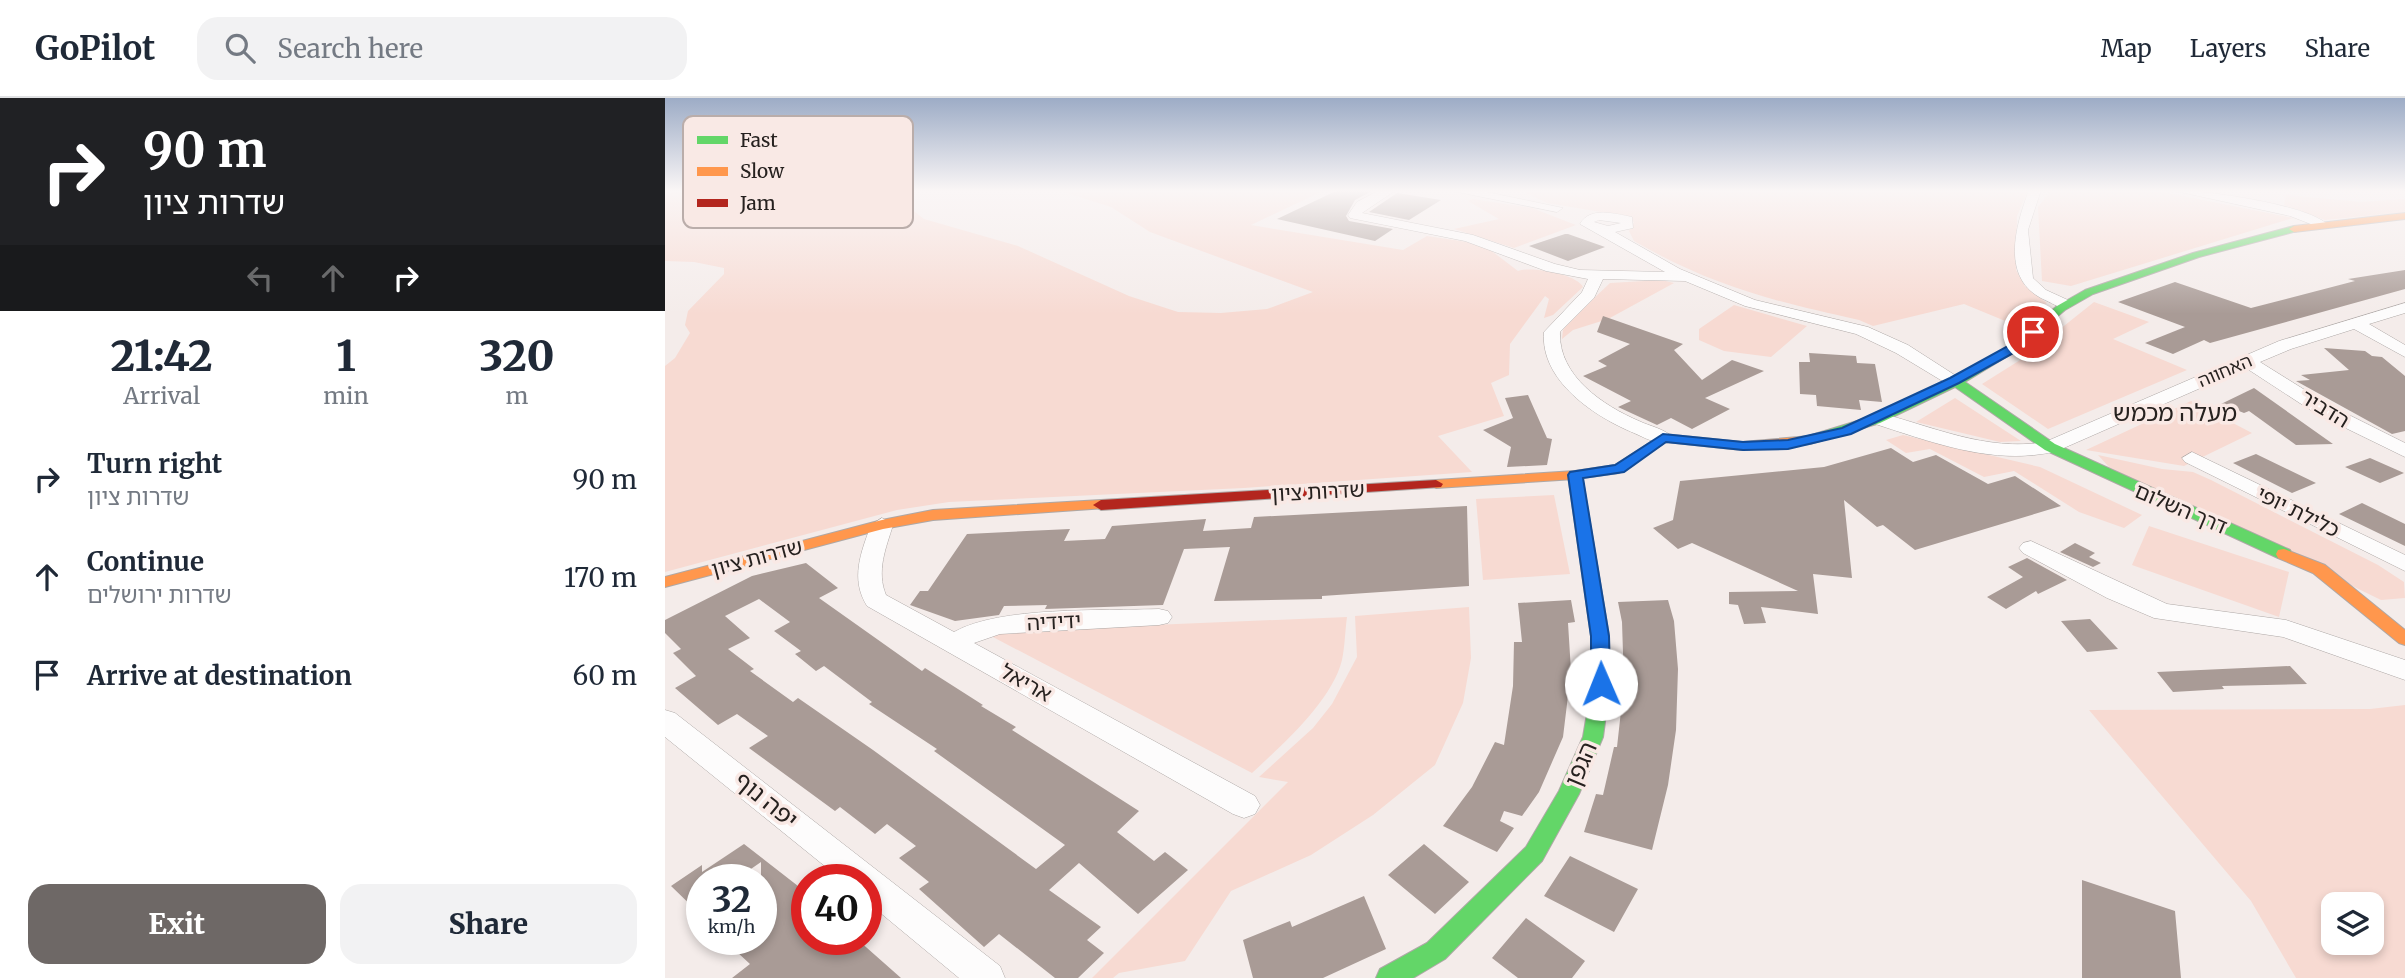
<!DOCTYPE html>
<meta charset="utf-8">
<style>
:root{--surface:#fff;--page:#f2f2f3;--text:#1f2937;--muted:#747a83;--line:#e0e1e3;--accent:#6e6866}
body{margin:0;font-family:Merriweather,"Noto Sans Hebrew",serif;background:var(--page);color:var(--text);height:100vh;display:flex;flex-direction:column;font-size:26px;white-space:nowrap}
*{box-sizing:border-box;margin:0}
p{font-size:23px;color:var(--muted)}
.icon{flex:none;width:38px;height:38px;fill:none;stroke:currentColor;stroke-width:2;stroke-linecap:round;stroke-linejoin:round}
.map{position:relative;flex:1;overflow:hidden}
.panel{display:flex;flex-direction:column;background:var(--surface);width:665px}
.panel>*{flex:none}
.top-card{background:#202124;color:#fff;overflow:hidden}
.tools{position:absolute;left:1656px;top:794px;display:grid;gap:14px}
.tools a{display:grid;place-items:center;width:63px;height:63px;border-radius:14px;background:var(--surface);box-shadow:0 4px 10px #0003;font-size:35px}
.speed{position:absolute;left:21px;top:766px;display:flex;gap:14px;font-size:35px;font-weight:700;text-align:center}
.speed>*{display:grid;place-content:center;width:91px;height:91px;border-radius:50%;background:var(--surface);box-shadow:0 4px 10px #0003;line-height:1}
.speed small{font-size:18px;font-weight:400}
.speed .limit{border:10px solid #d22;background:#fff;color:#111}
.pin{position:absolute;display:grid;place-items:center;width:60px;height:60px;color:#fff;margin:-30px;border:4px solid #fff;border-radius:50%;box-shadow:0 2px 7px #0007}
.me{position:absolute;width:77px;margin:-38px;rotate:359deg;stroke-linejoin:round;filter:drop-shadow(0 0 5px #0008)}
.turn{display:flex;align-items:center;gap:24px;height:147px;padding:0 28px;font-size:32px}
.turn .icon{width:91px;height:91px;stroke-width:2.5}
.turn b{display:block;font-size:49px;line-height:60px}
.lanes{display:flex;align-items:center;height:66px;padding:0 28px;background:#0003;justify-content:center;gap:35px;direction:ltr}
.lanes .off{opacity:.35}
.eta{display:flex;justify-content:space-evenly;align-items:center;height:119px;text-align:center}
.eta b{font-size:42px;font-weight:800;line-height:49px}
.action{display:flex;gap:14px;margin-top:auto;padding:14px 28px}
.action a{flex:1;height:80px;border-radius:21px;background:var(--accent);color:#fff;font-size:28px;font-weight:800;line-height:80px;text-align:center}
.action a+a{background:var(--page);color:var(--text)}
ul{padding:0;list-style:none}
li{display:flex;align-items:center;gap:21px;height:98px;padding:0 28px}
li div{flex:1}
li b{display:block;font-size:26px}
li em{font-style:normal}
header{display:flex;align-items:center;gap:42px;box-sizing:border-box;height:98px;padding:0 35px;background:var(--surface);border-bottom:2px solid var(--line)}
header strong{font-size:33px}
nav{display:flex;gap:38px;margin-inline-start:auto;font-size:24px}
.search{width:490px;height:63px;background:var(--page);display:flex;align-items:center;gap:18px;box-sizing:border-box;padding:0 24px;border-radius:21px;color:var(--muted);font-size:26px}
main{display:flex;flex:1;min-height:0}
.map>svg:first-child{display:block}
</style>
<header>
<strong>GoPilot</strong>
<div class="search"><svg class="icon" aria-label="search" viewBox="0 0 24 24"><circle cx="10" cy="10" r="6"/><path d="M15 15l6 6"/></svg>Search here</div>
<nav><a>Map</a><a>Layers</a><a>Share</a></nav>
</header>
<main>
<section class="panel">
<div class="top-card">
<div class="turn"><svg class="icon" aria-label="right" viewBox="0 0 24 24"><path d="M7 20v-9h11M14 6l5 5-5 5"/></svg><div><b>90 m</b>שדרות ציון</div></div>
<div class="lanes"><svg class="icon off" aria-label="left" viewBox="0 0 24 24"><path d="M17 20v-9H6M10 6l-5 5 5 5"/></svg><svg class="icon off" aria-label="ahead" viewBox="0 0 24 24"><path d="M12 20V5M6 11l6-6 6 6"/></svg><svg class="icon" aria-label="right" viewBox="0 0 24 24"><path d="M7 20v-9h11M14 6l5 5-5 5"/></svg></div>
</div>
<div class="eta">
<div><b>21:42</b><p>Arrival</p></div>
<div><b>1</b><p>min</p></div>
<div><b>320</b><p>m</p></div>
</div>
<ul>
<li><svg class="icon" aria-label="right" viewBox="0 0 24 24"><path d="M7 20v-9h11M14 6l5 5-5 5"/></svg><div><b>Turn right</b><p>שדרות ציון</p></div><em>90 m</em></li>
<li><svg class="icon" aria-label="ahead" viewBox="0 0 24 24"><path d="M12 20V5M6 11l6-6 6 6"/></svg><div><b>Continue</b><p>שדרות ירושלים</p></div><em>170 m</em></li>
<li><svg class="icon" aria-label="arrive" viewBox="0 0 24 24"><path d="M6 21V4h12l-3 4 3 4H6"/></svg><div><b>Arrive at destination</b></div><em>60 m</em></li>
</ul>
<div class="action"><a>Exit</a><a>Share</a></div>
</section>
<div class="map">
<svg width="1740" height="880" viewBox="0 0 1740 880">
<rect width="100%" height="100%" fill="#f4ecea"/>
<path fill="#f7dad2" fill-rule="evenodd" d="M20,92H185L244,109L259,121L353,148L464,198L513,214L556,215L602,211L648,194L485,134L446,109L393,92H660L586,127L738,152L762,138L802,144L824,151L853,173C865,168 912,176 918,189L888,217L879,220L884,201L880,198L845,246L844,277L826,285L839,318L773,338L807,374L579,390L284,404L232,412L0,474V268L10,260L25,235L20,227L23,213L59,176V170L29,164L0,163V96Z
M855,92H1363L1352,118L1351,172L1360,188L1382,205L1350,227L1299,206L1208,228L1194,222C1108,203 1047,188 969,143L964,133L969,124L948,116L882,105Z
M1386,92H1488L1628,120L1406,188L1377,183L1373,109Z
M1621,97L1696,104L1740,101V114L1660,122L1619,107Z
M808,101L867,110L911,127L849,150L789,131L834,121L803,103Z
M996,182L1009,185L943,221L908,232L897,241L898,232L904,224L945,185Z
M1429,204L1484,224L1448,241L1522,272L1383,331L1317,286L1360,259Z
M1069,207L1142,228L1106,259L1059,253L1034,242V231Z
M1290,300L1356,343L1335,344L1251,324Z
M1526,303L1587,335L1519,368L1421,352Z
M1238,337L1375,369L1477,417L1459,430L1414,414L1349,373L1319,379L1265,351L1241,355L1221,342Z
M1433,357L1497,371L1528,374L1546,382L1713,467L1739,484L1740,500L1716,502L1444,369Z
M889,397L905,476L818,482L811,401Z
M1484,428L1624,474L1614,519L1467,467Z
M804,509L806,560L798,605L770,667L708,717L646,757L566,793L520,863L454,875L448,880H427L623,684L594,679L648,630L667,606L692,559L690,518Z
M682,519C680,533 680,548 677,562C667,603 617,647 587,675L326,538L343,533Z
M1740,607V880H1631L1586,803L1424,612L1705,611ZM1668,807H1706V845H1668Z"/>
<path fill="#a99b96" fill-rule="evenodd" d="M673,92H709L690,102L681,118L684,123L728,131L710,143L612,121Z
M732,95L776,102L744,122L704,114Z
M900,136H903L940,149L903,163L864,148Z
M1740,172V191L1545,245L1539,242L1508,256L1480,245L1520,229L1453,204L1510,184L1586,210L1690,183L1683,181Z
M938,218L1018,246L1009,252L1037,282L1067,262L1099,273L1040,300L1065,311L1027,331L1006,320L992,327L953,309L966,303L918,278L942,268L933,263L965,246L932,234Z
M1659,250L1700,253L1707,258L1717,259L1740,278V333L1727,336L1631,283L1645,282L1636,277L1684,272Z
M1144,255L1191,258L1192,265L1210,266L1217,304L1194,302L1196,312L1152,308L1151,297L1135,296L1134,264H1145Z
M1589,290L1668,346L1631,347L1584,313L1579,315L1556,306Z
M863,297L882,340L887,341L882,367L842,369L846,349L818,332L848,320L840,300Z
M1226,350L1248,364L1271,357L1323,386L1350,378L1396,408L1250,452L1218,427L1212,429L1179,402L1187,480L1148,476L1153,516L1096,509L1101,525L1079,526L1073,507L1064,506V494L1133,493L1027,445L1013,451L988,430L1008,422L1015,383L1159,369Z
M1591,356L1651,385L1627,395L1568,365Z
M1705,360L1739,375L1715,385L1680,369Z
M1697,405L1740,426V448L1674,416Z
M802,408L804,488L657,498V501L549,503L565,449L519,451L498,507L380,511L382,507L339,508L334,517L290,523L245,507L255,493H263L302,436L405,431L399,443L440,441L447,428L541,421L538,433L586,430L589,419Z
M1410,445L1430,455L1424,459L1436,465L1428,469L1395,454Z
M1362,460L1402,482L1373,496L1371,493L1341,511L1322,499L1358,479L1343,469Z
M141,465L173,490L154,500L257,573L260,570L318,607L316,608L351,629L347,632L474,713L452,734L489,763L500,754L523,772L473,816L414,765L384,792L436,829L422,842L439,855L413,880H390L334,836L319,849L254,791L264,784L234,760L251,748L222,726L210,736L175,709L170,713L84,650L103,638L72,616L53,627L10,590L31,578L8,555L16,551L0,535V522L87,478ZM94,501L125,524L109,533L136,553L130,556L151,573L159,568L207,604L204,606L272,651L269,653L400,747L371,771L208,652L133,600L128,604L85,573L89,571L63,551L85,540L60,518Z
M906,502L910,524L903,525L906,573L898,639L874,694L857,718L839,713L835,723L849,730L832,754L778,728L807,689L830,644L839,647L848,588L849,544H857L853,505Z
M1003,502L1009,523L1013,571L1011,632L1003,687L987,752L919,734L931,696L938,697L949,649H952L959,586L957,524L953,504Z
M1425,521L1453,551L1422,554L1396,523Z
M1625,568L1642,586L1557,588L1559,591L1508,594L1492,574Z
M79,746L142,795V842H193L236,880H67L85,866L59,842H96V764L70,782H37V818L6,788L37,767V774Z
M759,746L804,784L770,816L723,777Z
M905,758L973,791L949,834L879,798Z
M1417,782L1510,813L1516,880H1417Z
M699,798L721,851L658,880H588L578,842L625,823L627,829Z
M861,820L920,863L907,880H853L827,860Z"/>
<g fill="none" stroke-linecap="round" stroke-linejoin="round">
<g stroke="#aea8a6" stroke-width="1">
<path id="street" d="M715,92H731L697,115L808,137L890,166L915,172L1000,174L915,126C925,108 950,116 967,119L968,130L950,134L1015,171L1090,202L1203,229L1243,247L1299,283L1290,288L1284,287L1231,255L1191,236L1080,208L1020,183L938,181L929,200L895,234C893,278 939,308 974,323C984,328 1001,331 1008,340L1005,344C992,347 980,340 969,335C930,319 875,283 879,234L917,194L923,181L881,173L800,143L685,120L683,117L692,104ZM934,122L956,125L943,128L929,124Z
M783,92H812L898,110L892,114Z
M1364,92H1376L1363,132L1368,180L1381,192L1405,203V209C1396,212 1389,206 1380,202C1335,182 1350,129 1364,92Z
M1506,92C1538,92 1640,106 1662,126L1656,130L1625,118Z
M1740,205V215L1704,226L1740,247V259L1689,231L1626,251L1595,264L1664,307L1740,345V359L1650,315L1581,270L1392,353C1329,369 1264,343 1204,324L1202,320L1211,314C1267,328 1321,354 1380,344L1614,243Z
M1527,354L1740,457V473L1520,364L1517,360Z
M217,420L228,427C221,450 211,473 221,497L289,534C335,508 438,513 494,511L503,513L507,519L503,525L494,527L335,536L309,545L590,698L595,707L590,716L579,720L568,716L202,508C185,481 196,454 206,427Z
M1366,443L1502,506L1621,522L1740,562V582L1618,539L1489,520L1442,500L1358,455L1354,450L1358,445Z
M0,612L10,615L335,868L340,880H294L201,803V782H177L0,639Z"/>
</g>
<g stroke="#aea8a6" stroke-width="2">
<path id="fast" d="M1629,128L1632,129V133L1534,159L1428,196L1400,212L1351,253L1300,284L1390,346L1625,452L1627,456L1625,460H1613L1380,352L1290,289L1215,325L1145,346L1138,342L1140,339L1205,319L1292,278L1343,249L1392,208L1420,192L1528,155Z
M910,373L917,377L944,538L945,586L938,639L914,696L877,763L780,861L748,880H711L715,871L762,845L861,749L894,693L918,639L927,586L926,538L903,377Z"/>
</g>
<g stroke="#aea8a6" stroke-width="2">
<path id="slow" d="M1740,115V121L1629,134L1624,131L1629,128Z
M998,336L1077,344L1145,338L1152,342L1145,346L1077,352L1001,344L954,375L910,381L771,390L764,386L771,382L910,373L950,367Z
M436,402L441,404L444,407L441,410L268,422L218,431L0,489V479L217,422L268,412Z
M1619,451L1660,467L1740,532V547L1734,545L1648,475L1613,460L1611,456L1613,452Z"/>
</g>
<g stroke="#aea8a6" stroke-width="2">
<path id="jam" d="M771,382L778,386L776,389L436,412L428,407L436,402Z"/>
</g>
<use href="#street" fill="#fdfcfc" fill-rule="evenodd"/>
<use href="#fast" fill="#63d668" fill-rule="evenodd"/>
<use href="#slow" fill="#ff974d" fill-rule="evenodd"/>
<use href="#jam" fill="#b3261e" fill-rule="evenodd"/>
</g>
<linearGradient id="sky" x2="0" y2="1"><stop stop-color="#9dacc6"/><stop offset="0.43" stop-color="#faf6f6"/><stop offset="1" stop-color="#faf6f6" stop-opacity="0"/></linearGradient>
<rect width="1740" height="216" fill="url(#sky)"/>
<path fill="#1a73e8" stroke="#114b97" stroke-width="2" d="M1364,232L1374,234L1354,252L1294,285L1186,336L1123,351L1078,352L1001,344L959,374L918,380L944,538L945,586L936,593L929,591L926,586V538L903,377L905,374L950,367L998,336L1078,344L1123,342L1177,330L1285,280L1345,247Z"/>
<g text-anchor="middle" stroke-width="7" stroke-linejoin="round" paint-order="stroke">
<g font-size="18" fill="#26211f" stroke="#f9e9e5">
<text transform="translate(1560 273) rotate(-23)" y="6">האחווה</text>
</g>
<g font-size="21" fill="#26211f" stroke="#f9e9e5">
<text transform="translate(1660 311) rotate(31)" y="7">הדביר</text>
<text transform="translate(653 394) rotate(-3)" y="7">שדרות ציון</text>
<text transform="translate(1516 411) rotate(23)" y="7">דרך השלום</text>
<text transform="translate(1633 414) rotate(26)" y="7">כלילת יופי</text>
<text transform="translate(92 460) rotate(-15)" y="7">שדרות ציון</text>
<text transform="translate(389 524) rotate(-3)" y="7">ידידיה</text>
<text transform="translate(361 585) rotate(29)" y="7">אריאל</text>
</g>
<g font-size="24" fill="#26211f" stroke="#f9e9e5">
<text x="1510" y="323">מעלה מכמש</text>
</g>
<g font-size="24" fill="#26211f" stroke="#f9e9e5">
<text transform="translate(916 666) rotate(-67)" y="8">הגפן</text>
<text transform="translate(101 702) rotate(39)" y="8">יפה נוף</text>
</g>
</g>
<rect x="18" y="18" width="230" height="112" rx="10" fill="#f9e9e5" stroke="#baadaa" stroke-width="2"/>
<rect x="32" y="38" width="31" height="8" fill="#63d668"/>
<rect x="32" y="69" width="31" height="9" fill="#ff974d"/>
<rect x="32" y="101" width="31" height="8" fill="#b3261e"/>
<g font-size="19" fill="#26211f">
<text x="75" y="49">Fast</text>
<text x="75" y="80">Slow</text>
<text x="75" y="112">Jam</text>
</g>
</svg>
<div class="tools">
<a><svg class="icon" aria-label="layers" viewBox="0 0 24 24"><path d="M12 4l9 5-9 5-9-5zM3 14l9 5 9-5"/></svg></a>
</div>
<div class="speed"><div>32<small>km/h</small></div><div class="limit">40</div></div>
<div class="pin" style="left:1368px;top:234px;background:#d93025"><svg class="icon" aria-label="arrive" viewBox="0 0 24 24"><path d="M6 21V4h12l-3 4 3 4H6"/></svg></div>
<svg class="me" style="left:936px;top:586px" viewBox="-20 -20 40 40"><circle r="19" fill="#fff"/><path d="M0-13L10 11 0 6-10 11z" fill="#1a73e8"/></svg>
</div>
</main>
